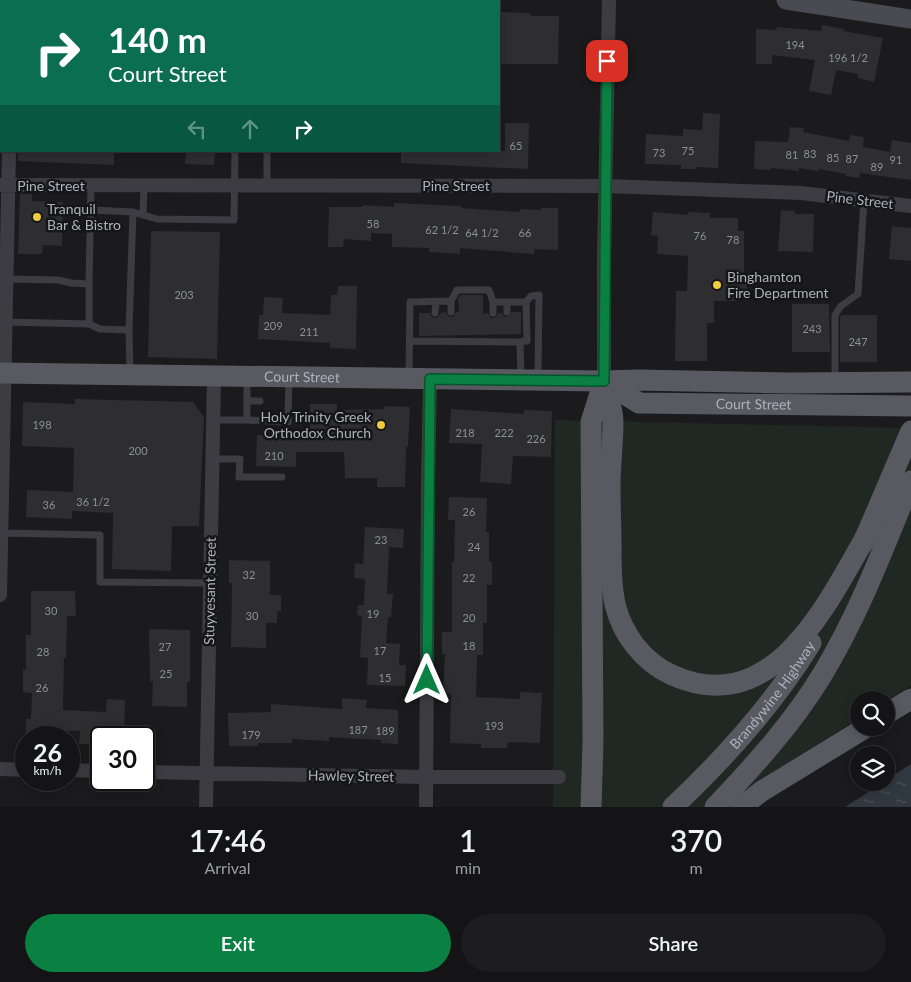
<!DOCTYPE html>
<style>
:root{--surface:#141416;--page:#1d1d1f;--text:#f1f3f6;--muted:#9d9ea1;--line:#333335;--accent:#0b8043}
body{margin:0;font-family:Lato,sans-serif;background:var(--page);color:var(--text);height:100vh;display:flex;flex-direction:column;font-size:19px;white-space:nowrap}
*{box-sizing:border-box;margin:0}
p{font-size:16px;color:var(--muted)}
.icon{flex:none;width:28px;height:28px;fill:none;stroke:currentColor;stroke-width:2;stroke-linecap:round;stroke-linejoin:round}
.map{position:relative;height:807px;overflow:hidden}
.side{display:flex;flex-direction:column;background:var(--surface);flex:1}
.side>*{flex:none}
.banner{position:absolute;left:0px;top:0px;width:500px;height:152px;box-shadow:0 2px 12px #0003,0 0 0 1px var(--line);background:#0b6e4f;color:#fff;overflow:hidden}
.tools{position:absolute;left:850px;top:691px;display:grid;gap:10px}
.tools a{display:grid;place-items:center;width:45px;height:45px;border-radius:50%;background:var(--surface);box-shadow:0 2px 12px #0003,0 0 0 1px var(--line);font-size:25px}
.speed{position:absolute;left:15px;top:726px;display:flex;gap:10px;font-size:25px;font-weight:700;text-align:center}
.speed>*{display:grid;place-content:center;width:65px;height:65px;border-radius:50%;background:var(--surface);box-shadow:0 2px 12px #0003,0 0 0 1px var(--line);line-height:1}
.speed small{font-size:12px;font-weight:400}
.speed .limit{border:2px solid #111;border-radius:8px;background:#fff;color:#111}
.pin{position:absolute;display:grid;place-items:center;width:42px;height:42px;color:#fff;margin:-21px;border-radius:10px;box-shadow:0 2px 8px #0006}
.me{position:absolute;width:55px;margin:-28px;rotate:0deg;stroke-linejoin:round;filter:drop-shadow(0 0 4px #0008)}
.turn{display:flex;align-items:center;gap:18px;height:105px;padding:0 25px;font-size:22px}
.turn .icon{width:65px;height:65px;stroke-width:2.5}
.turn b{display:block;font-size:35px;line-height:42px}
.lanes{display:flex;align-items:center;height:48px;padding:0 25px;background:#0003;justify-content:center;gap:25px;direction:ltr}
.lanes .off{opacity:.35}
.eta{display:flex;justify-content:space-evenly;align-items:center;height:85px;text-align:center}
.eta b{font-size:30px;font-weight:600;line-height:35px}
.primary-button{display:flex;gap:10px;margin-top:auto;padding:10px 25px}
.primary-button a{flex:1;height:58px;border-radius:30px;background:var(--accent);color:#fff;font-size:20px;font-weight:600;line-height:58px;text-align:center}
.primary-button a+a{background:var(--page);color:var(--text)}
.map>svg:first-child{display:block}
</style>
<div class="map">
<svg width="911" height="807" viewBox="0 0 911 807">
<defs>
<pattern id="water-ripples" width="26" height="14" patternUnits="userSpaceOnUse" patternTransform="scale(1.25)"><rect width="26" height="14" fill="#303841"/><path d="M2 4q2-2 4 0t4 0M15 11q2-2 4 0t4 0" fill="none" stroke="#4b525a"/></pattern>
</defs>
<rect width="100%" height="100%" fill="#1b1b1d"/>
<path fill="#202823" d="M555,420L911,428V686L886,701L859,700V718L719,807H553Z"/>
<path fill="url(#water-ripples)" d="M911,764V807H845L883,783L886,782V780Z"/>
<path fill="#2e2e31" d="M499,12L530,13V16H559L558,64H499Z
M822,25L844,29L843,31L883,38L874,82L858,78V74L836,70L831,95L809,91L815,60L772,55V64H756V29L776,30L777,27L821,31Z
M703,113L720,114L718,168L696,167V169H681V165L645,164L646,134L683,136V129L702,130Z
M505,123H529L528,169L401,163V151H505Z
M790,127L804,128L803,132L849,141L850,135L864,137L863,147L890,152L892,140L911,143V180L860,173L859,178L845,176L846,174L819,169V171L799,168V171L771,168V170L754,169L755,141L788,142Z
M18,151H114V165L18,161Z
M186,151H215L214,165L185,164Z
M20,194H32V201L63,202L62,246L43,245L42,254H18Z
M394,203L461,206V208L519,212L520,209L541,210V208H558V250L534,249V254L460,248V254L429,252V248L392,247V234L371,233V241L344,239L343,247H328L329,207H363V205L394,207Z
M781,210L795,211V214H814L813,252L778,251Z
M653,212L688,215V212L710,213V218H738V231H744V279H747V297H736V301H714V323H707V361H675L676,291H687L688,256L657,254L658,236L651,235Z
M892,226L911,228V261L889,259Z
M151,231L220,232L217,359L148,357Z
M338,286H357L356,349L330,348V343L258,339L259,315H263L264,297L283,298L282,313L330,315L331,295H337Z
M460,295H483V314L488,313L491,318L496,317L498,313H502L504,316L507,317L512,312H521V334L419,336V313H430L432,317L435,318L439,316L440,313L446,312L448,316L453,317L456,312H459L458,299Z
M792,304H829L830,352H792Z
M842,315H877V362H840V317Z
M75,399L193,402L204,417L199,526H172L171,571L112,569L113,513L72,511V519L26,517L27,490L73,492L74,448L22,446L23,402L75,404Z
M310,404H337V410L384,409V406L410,407L408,447H406L405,487H377V478H345L344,452H296V467L256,466L257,435L310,437Z
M451,409L524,414V410L552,411L551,457L513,456L511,484L480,482L482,444L449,443Z
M449,497L487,498L486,532H489V562H492V585H487V623H483V655H477L476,697L520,699V692L542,693L540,743L508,742L507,748H481V744L450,743L451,694H443L445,654H442V632H452V562H454L455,520H448Z
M365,527L404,529L403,548L389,547L387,594H393L391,617H388L386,643L400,644L399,665H406L405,686L367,685L368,658L360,657L362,616L357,615L358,605H364L365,579L354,578L355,563L363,564Z
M229,560L270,561V595H281V611H277V623H266V648L231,647L232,583H229Z
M31,591H75L76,616H67L66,658H64L63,710L106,712L107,699L125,700L124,738H97V744H79L80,731L42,730V735H26V719H31L32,693L23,692V669L26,670V635H31Z
M149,629L190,630V682H187V707L152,706L153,681H150Z
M342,698L367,700L366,708L398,710V744L381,743L382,740L329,737V741L292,739V743H258V746H229L228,713L271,712V704L342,709Z"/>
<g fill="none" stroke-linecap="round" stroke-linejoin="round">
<path stroke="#3c3c42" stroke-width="7" d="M280,0V1
M338,0V1
M239,1V0
M267,186V151
M91,210L133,212L129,330
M133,212L157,219L234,220L235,151
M143,215L144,186
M89,284L91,186
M493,302V313
M507,302V312
M526,302L531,296L539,295L538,377
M451,312V301
M435,313L436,302
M6,322L89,324V284L71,283L58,280L7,279
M89,324L100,329L129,330L130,373
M410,341L520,342
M409,377L410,302L451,301L457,290H489L493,302H526L527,341L520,342L521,377
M835,380V315L841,306L858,294L864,200
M248,401H260
M212,420H247V378
M247,420L288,422L289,378
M212,459H240L239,477H282
M1,533L100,535V582L210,583"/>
<path stroke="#3c3c42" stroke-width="14" d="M11,1V0
M0,185L606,186L801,193L911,206
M604,381V258L609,0
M0,595L9,151
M0,769L26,770
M69,770L101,771
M144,772L426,777H559
M206,807L214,376
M426,807L428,483L430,379"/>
<path stroke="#4a4b52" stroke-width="19" d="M786,0L911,19"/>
<g stroke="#585961" stroke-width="21">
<path id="s1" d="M0,373L604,381L638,380L790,383L911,382"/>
<path d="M604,381C607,394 613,409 613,422C613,443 610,465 610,486C610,506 611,527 611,547C611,566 611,585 615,604C622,634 643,662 672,675C774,721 828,602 869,531"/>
<path id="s2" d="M604,381L639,403L911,406"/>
<path d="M863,543L911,431"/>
<path d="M886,714L911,699"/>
<path d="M591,807L593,742L591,422L604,381"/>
<path id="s3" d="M673,807C725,758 773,705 811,643"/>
<path d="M715,807C754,766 793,723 822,675C859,614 884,547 911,481"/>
<path d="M741,807L762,791L865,728"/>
</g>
</g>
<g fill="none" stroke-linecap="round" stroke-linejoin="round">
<g stroke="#07532c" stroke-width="12">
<path id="route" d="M427,680L430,379L604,381L607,61"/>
</g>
<use href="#route" stroke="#0b8043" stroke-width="9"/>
</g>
<g fill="#f0ca3f" stroke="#161618" stroke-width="2">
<circle cx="37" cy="217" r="5"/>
<circle cx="717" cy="285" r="5"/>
<circle cx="381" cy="425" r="5"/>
</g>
<g text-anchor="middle" stroke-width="5" stroke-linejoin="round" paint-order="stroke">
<g font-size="11" fill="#8d8f98">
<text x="795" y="49">194</text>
<text x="848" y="62">196 1/2</text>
<text x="516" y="150">65</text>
<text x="688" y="155">75</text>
<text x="659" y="157">73</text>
<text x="810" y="158">83</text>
<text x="792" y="159">81</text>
<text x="833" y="162">85</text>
<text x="852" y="163">87</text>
<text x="896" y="164">91</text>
<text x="877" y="171">89</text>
<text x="373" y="228">58</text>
<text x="442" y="234">62 1/2</text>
<text x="482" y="237">64 1/2</text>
<text x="525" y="237">66</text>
<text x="700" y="240">76</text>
<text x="733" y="244">78</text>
<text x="184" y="299">203</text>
<text x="273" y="330">209</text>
<text x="812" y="333">243</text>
<text x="309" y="336">211</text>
<text x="858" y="346">247</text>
<text x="42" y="429">198</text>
<text x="465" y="437">218</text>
<text x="504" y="437">222</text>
<text x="536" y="443">226</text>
<text x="138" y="455">200</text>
<text x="274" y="460">210</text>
<text x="93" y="506">36 1/2</text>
<text x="49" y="509">36</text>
<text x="469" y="516">26</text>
<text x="381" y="544">23</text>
<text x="474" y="551">24</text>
<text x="249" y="579">32</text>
<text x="469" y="582">22</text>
<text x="51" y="615">30</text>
<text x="373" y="618">19</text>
<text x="252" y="620">30</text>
<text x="469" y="622">20</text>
<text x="469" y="650">18</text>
<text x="165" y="651">27</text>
<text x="380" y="655">17</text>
<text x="43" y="656">28</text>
<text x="166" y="678">25</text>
<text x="385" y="682">15</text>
<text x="42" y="692">26</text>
<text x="494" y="730">193</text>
<text x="358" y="734">187</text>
<text x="385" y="735">189</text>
<text x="251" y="739">179</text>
</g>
<g font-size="14" fill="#aeb0bc" stroke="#161618">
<text x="51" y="191">Pine Street</text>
<text x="456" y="191">Pine Street</text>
<text transform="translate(860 200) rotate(7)" y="5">Pine Street</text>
<text dy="5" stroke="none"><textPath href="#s1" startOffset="302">Court Street</textPath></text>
<text dy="5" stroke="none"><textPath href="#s2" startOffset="156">Court Street</textPath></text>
<text transform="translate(210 591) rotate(-89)" y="5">Stuyvesant Street</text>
<text dy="5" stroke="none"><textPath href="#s3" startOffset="150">Brandywine Highway</textPath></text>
<text transform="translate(351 776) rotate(1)" y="5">Hawley Street</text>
</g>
<g font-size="14" fill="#aeb0bc" stroke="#161618" text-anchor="start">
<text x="47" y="214">Tranquil<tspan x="47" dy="16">Bar &amp; Bistro</tspan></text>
<text x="727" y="282">Binghamton<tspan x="727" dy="16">Fire Department</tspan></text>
<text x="371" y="422" text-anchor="end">Holy Trinity Greek<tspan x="371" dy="16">Orthodox Church</tspan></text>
</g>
</g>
</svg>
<div class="tools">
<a><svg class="icon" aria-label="search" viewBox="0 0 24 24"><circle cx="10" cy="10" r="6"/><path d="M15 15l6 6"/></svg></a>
<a><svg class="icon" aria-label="layers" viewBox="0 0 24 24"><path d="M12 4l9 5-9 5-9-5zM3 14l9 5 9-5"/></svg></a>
</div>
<div class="speed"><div>26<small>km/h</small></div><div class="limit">30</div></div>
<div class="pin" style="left:607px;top:61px;background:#d93025"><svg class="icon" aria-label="arrive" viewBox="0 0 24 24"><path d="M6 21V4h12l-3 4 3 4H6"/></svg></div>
<svg class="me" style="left:427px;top:680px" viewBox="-20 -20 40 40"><path d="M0-17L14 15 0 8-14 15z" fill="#0b8043" stroke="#fff" stroke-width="4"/></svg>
<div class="banner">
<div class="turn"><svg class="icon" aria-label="right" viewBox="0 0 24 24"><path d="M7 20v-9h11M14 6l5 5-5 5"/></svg><div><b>140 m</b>Court Street</div></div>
<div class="lanes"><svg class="icon off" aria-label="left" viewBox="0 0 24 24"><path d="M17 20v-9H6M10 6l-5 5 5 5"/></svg><svg class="icon off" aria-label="ahead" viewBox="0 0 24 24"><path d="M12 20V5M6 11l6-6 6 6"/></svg><svg class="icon" aria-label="right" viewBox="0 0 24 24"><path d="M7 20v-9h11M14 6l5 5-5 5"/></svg></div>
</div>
</div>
<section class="side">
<div class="eta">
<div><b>17:46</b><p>Arrival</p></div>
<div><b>1</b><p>min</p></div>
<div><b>370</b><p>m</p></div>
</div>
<div class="primary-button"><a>Exit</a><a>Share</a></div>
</section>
